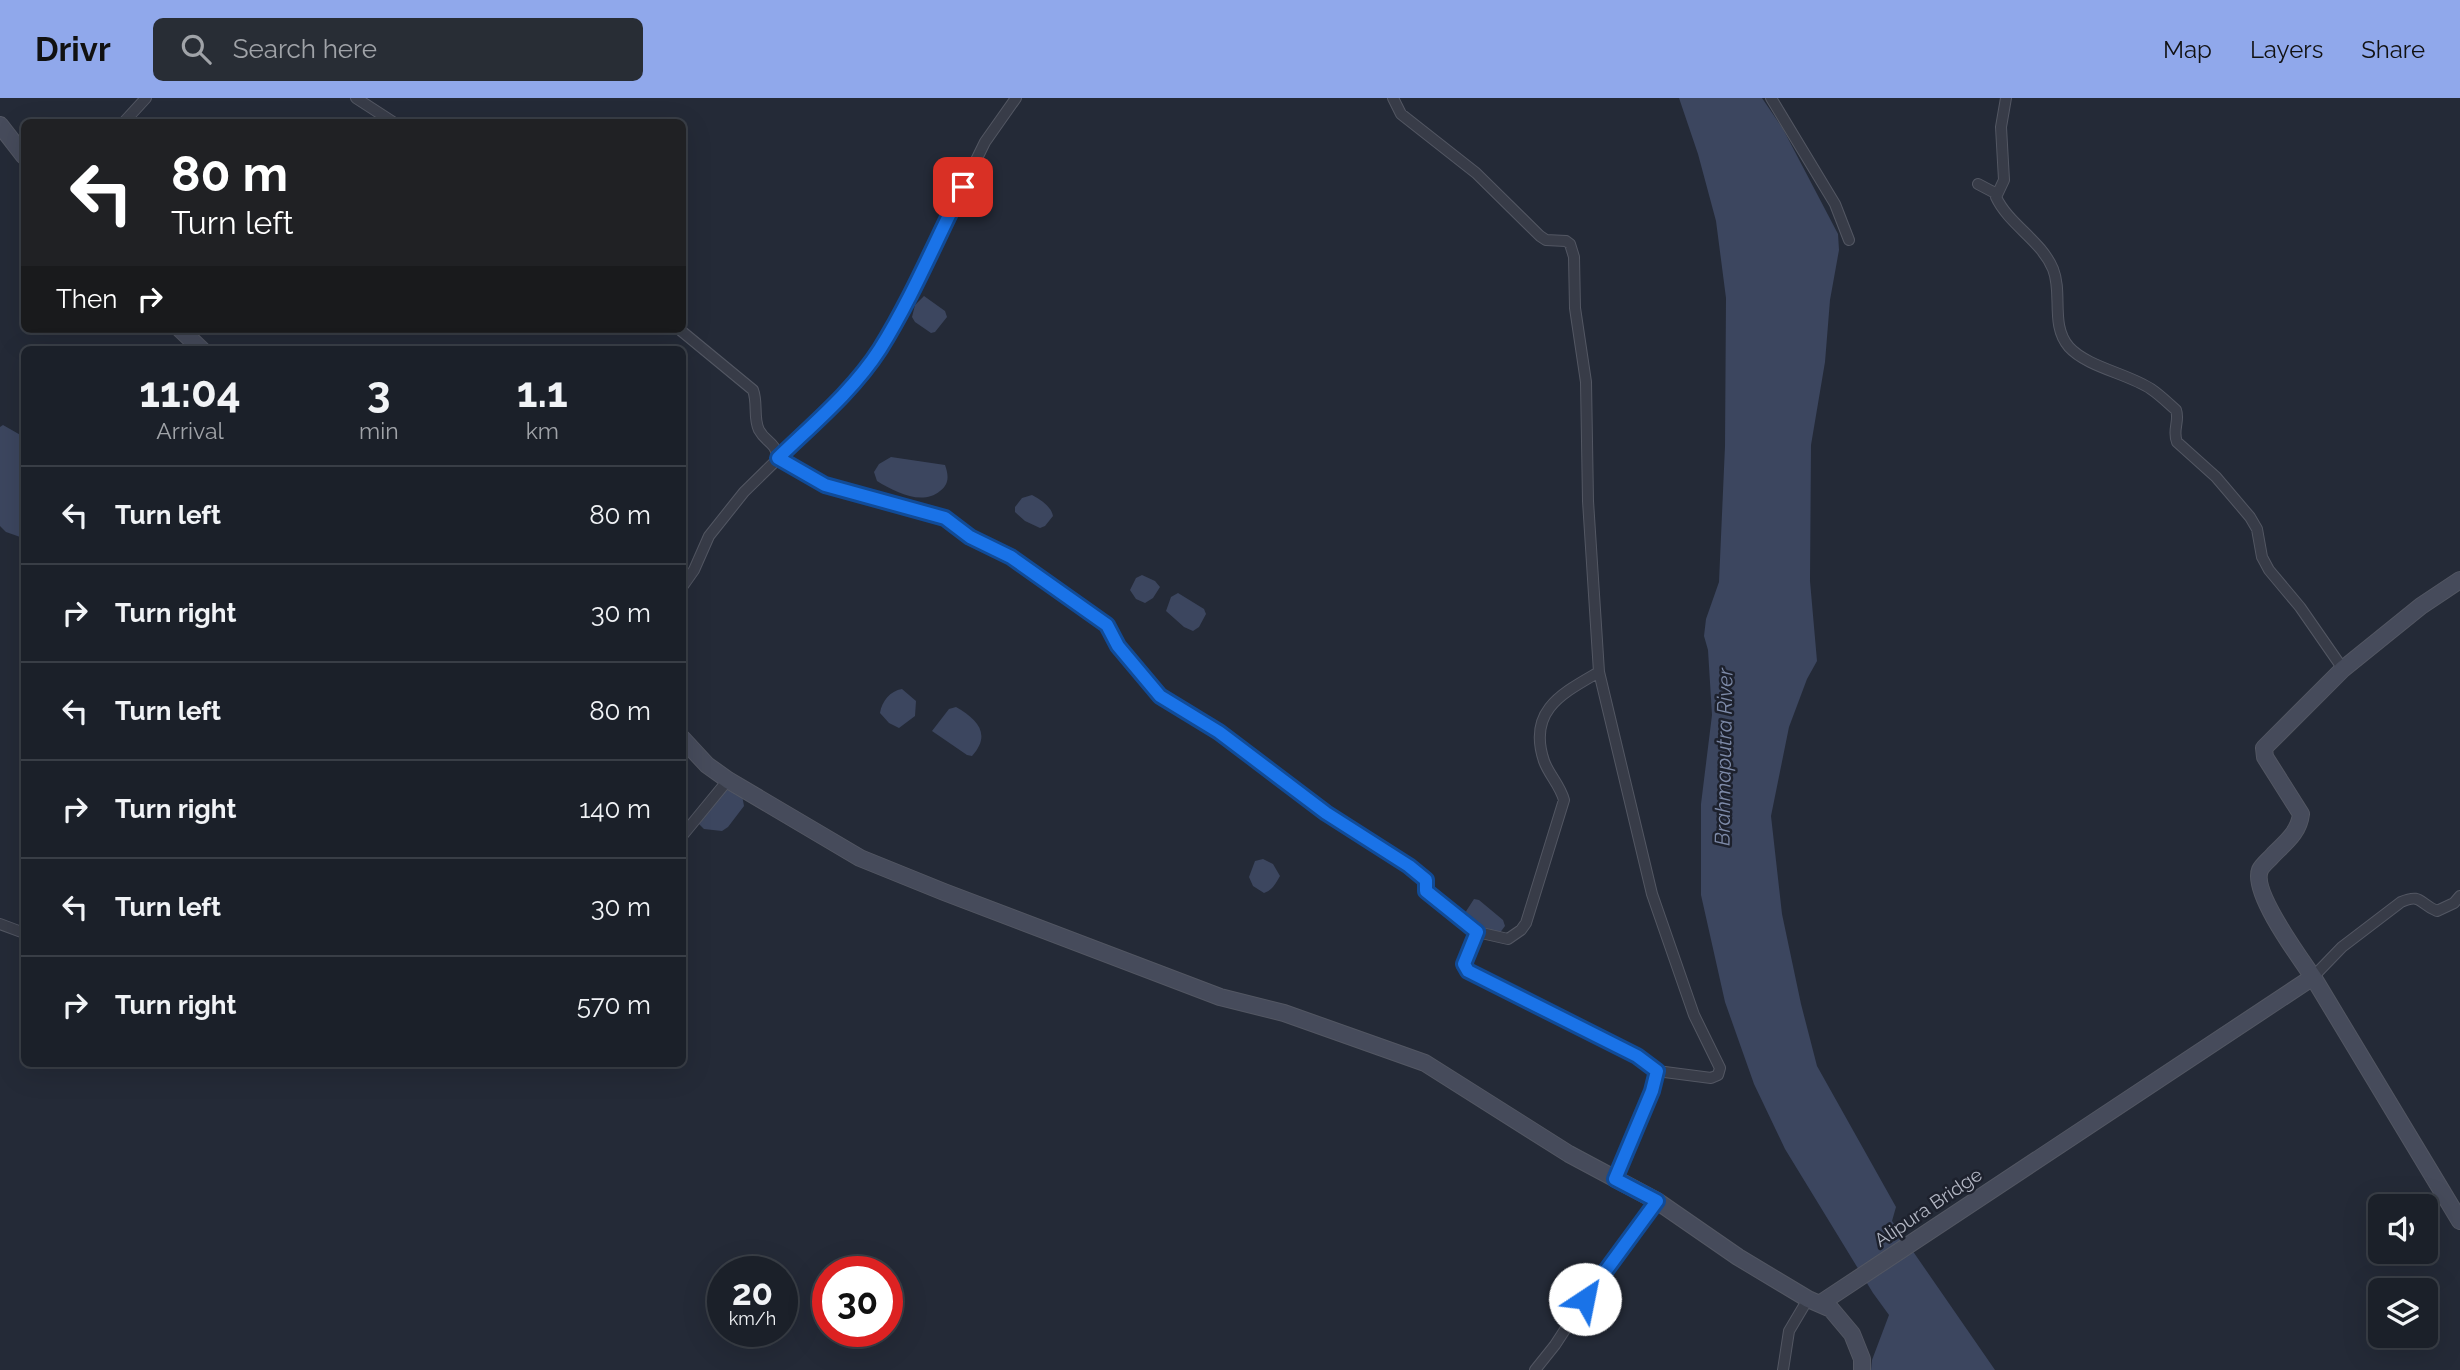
<!DOCTYPE html>
<style>
:root{--surface:#1b2029;--page:#282d35;--text:#f1f3f6;--muted:#a0a3a8;--line:#393e46;--accent:#90a8eb}
body{margin:0;font-family:Raleway,sans-serif;background:var(--page);color:var(--text);height:100vh;display:flex;flex-direction:column;font-size:26px;white-space:nowrap}
*{box-sizing:border-box;margin:0}
p{font-size:23px;color:var(--muted)}
.icon{flex:none;width:38px;height:38px;fill:none;stroke:currentColor;stroke-width:2;stroke-linecap:round;stroke-linejoin:round}
.map{position:relative;flex:1;overflow:hidden}
.side{position:absolute;left:21px;top:248px;width:665px;height:721px;display:flex;flex-direction:column;background:var(--surface);border-radius:10px;box-shadow:0 7px 28px #0002,0 0 0 2px var(--line)}
.side>*{flex:none}
.banner{position:absolute;left:21px;top:21px;width:665px;height:214px;border-radius:10px;box-shadow:0 7px 28px #0002,0 0 0 2px var(--line);background:#202124;color:#fff;overflow:hidden}
.fabs{position:absolute;left:2368px;top:1096px;display:grid;gap:14px}
.fabs a{display:grid;place-items:center;width:70px;height:70px;border-radius:10px;background:var(--surface);box-shadow:0 7px 28px #0002,0 0 0 2px var(--line);font-size:35px}
.speed{position:absolute;left:707px;top:1158px;display:flex;gap:14px;font-size:35px;font-weight:700;text-align:center}
.speed>*{display:grid;place-content:center;width:91px;height:91px;border-radius:50%;background:var(--surface);box-shadow:0 7px 28px #0002,0 0 0 2px var(--line);line-height:1}
.speed small{font-size:18px;font-weight:400}
.speed .limit{border:10px solid #d22;background:#fff;color:#111}
.pin{position:absolute;display:grid;place-items:center;width:60px;height:60px;color:#fff;margin:-30px;border-radius:14px;box-shadow:0 4px 10px #0006}
.me{position:absolute;width:77px;margin:-38px;rotate:34deg;stroke-linejoin:round;filter:drop-shadow(0 0 5px #0008)}
.turn{display:flex;align-items:center;gap:24px;height:147px;padding:0 35px;font-size:32px}
.turn .icon{width:91px;height:91px;stroke-width:2.5}
.turn b{display:block;font-size:49px;line-height:60px}
.then{display:flex;align-items:center;height:66px;padding:0 35px;background:#0003;gap:14px;font-size:26px}
.eta{display:flex;justify-content:space-evenly;align-items:center;height:119px;text-align:center}
.eta b{font-size:42px;font-weight:700;line-height:49px}
ul{padding:0;list-style:none}
li{display:flex;align-items:center;gap:21px;height:98px;padding:0 35px;border-top:2px solid var(--line)}
li div{flex:1}
li b{display:block;font-size:26px}
li em{font-style:normal}
header{display:flex;align-items:center;gap:42px;box-sizing:border-box;height:98px;padding:0 35px;background:var(--accent);color:#111}
header strong{font-size:33px}
nav{display:flex;gap:38px;margin-inline-start:auto;font-size:24px}
.search{width:490px;height:63px;background:var(--page);display:flex;align-items:center;gap:18px;box-sizing:border-box;padding:0 24px;border-radius:10px;color:var(--muted);font-size:26px}
.map>svg:first-child{display:block}
</style>
<header>
<strong>Drivr</strong>
<div class="search"><svg class="icon" aria-label="search" viewBox="0 0 24 24"><circle cx="10" cy="10" r="6"/><path d="M15 15l6 6"/></svg>Search here</div>
<nav><a>Map</a><a>Layers</a><a>Share</a></nav>
</header>
<div class="map">
<svg width="2460" height="1272" viewBox="0 0 2460 1272">
<rect width="100%" height="100%" fill="#242a37"/>
<path fill="#3c465f" d="M1679,0H1762L1783,31L1838,136L1839,152L1830,202L1825,264L1811,347L1810,483L1817,563L1807,581L1789,629L1771,718L1782,816L1801,906L1817,968L1896,1109L1892,1123L1995,1272H1871L1872,1262L1889,1217L1873,1195L1785,1051L1754,986L1725,904L1701,797V706L1712,617L1708,552L1704,538L1706,521L1719,484L1725,348L1726,200L1716,123L1698,56Z
M924,198L945,213L947,219L935,234L931,235L915,224L912,219L915,207Z
M3,327L24,339L23,440L6,434L0,428V329Z
M891,359L945,367C949,378 949,386 940,393C922,408 895,394 877,383L874,374L879,366Z
M1032,397C1041,402 1051,408 1053,418L1045,428L1040,430L1025,423L1015,414V409L1022,400Z
M1142,477L1155,483L1160,489L1153,500L1145,505L1136,501L1130,492L1136,480Z
M1178,495L1204,511L1206,516L1199,529L1193,533L1184,529L1166,513L1171,499Z
M902,591L916,603L915,618L899,630L889,625L880,615C882,603 890,593 902,591Z
M956,609C977,621 992,636 972,658L967,657L932,633L949,611Z
M725,691L742,697L744,708L728,729L722,733L704,731L699,726Z
M1263,761L1273,766L1280,778C1276,785 1272,793 1264,795L1253,788L1249,779L1255,763Z
M1474,801L1479,802L1503,822L1505,828L1499,836L1482,832L1463,818Z"/>
<g fill="none" stroke-linecap="round" stroke-linejoin="round">
<g stroke="#535763" stroke-width="12">
<path id="street" d="M356,0L393,24
M1393,0L1401,16L1476,75L1540,138L1546,142L1566,143L1570,146L1574,159L1575,210L1586,284L1588,403L1599,574C1563,595 1527,612 1544,663C1549,677 1560,687 1564,702L1526,825L1521,832L1508,841L1477,834L1464,866C1471,883 1611,945 1637,958L1657,973L1652,993L1615,1081
M1771,0L1835,106L1849,142
M2006,0L2001,29L2004,82L1996,99C2009,127 2041,142 2053,171C2063,196 2050,227 2069,249C2087,269 2129,276 2151,291C2160,297 2168,305 2176,312C2180,323 2172,332 2177,344L2216,379L2250,419L2257,431L2262,459L2269,472L2300,509L2343,571
M124,24L146,0
M1978,86L1997,96
M679,231L753,292C758,305 753,320 759,332C766,345 775,343 778,360L825,387L945,420L970,439L1011,459L1107,527L1118,548L1160,599L1219,634L1327,715L1409,768L1426,782V793L1477,834
M682,489L694,472L709,438L744,394L847,293L879,252L903,211L985,44L1016,0
M1599,574L1652,796L1694,917L1720,970L1718,977L1711,980L1657,973
M682,738L728,682
M0,826L24,835
M2313,879L2342,849L2401,804C2422,795 2419,806 2437,813L2454,805L2460,798
M1535,1272L1555,1247L1600,1178L1657,1103
M1783,1272L1789,1233L1808,1201"/>
</g>
<g stroke="#535763" stroke-width="18">
<path id="secondary" d="M0,27L24,58
M180,231L202,252
M682,640L707,667L728,682L860,760L944,794L1220,899L1284,915L1425,965L1569,1056L1657,1103L1738,1159L1808,1201L1831,1211L1852,1236L1862,1261V1272
M2313,879L2460,1123
M1821,1205L2313,879C2300,860 2251,794 2260,772C2262,767 2270,761 2274,756C2286,744 2299,734 2301,716L2265,659L2264,650L2343,571L2421,508L2460,482"/>
</g>
<use href="#street" stroke="#383c48" stroke-width="10"/>
<use href="#secondary" stroke="#464b5b" stroke-width="16"/>
</g>
<g fill="none" stroke-linecap="round" stroke-linejoin="round">
<g stroke="#114b97" stroke-width="18">
<path id="route" d="M963,89C936,142 912,200 880,251C853,293 813,326 778,360L825,387L945,420L970,439L1011,459L1107,527L1118,548L1160,598L1219,634L1326,715L1409,768L1426,782V793L1477,834L1464,866L1468,873L1637,958L1657,973L1652,993L1615,1081L1657,1103L1585,1201"/>
</g>
<use href="#route" stroke="#1a73e8" stroke-width="12"/>
</g>
<g text-anchor="middle" stroke-width="5" stroke-linejoin="round" paint-order="stroke">
<g font-size="19" fill="#b3b7c4" stroke="#1d212d">
<text transform="translate(1928 1109) rotate(-34)" y="7">Alipura Bridge</text>
</g>
<g font-size="21" font-style="italic" fill="#7e8ba9" stroke="#1d212d">
<text transform="translate(1724 659) rotate(-89)" y="7">Brahmaputra River</text>
</g>
</g>
</svg>
<div class="fabs">
<a><svg class="icon" aria-label="sound" viewBox="0 0 24 24"><path d="M4 9h4l5-4v14l-5-4H4zM17 9q2 3 0 6"/></svg></a>
<a><svg class="icon" aria-label="layers" viewBox="0 0 24 24"><path d="M12 4l9 5-9 5-9-5zM3 14l9 5 9-5"/></svg></a>
</div>
<div class="speed"><div>20<small>km/h</small></div><div class="limit">30</div></div>
<div class="pin" style="left:963px;top:89px;background:#d93025"><svg class="icon" aria-label="arrive" viewBox="0 0 24 24"><path d="M6 21V4h12l-3 4 3 4H6"/></svg></div>
<svg class="me" style="left:1585px;top:1201px" viewBox="-20 -20 40 40"><circle r="19" fill="#fff"/><path d="M0-13L10 11 0 6-10 11z" fill="#1a73e8"/></svg>
<div class="banner">
<div class="turn"><svg class="icon" aria-label="left" viewBox="0 0 24 24"><path d="M17 20v-9H6M10 6l-5 5 5 5"/></svg><div><b>80 m</b>Turn left</div></div>
<div class="then">Then<svg class="icon" aria-label="right" viewBox="0 0 24 24"><path d="M7 20v-9h11M14 6l5 5-5 5"/></svg></div>
</div>
<section class="side">
<div class="eta">
<div><b>11:04</b><p>Arrival</p></div>
<div><b>3</b><p>min</p></div>
<div><b>1.1</b><p>km</p></div>
</div>
<ul>
<li><svg class="icon" aria-label="left" viewBox="0 0 24 24"><path d="M17 20v-9H6M10 6l-5 5 5 5"/></svg><div><b>Turn left</b></div><em>80 m</em></li>
<li><svg class="icon" aria-label="right" viewBox="0 0 24 24"><path d="M7 20v-9h11M14 6l5 5-5 5"/></svg><div><b>Turn right</b></div><em>30 m</em></li>
<li><svg class="icon" aria-label="left" viewBox="0 0 24 24"><path d="M17 20v-9H6M10 6l-5 5 5 5"/></svg><div><b>Turn left</b></div><em>80 m</em></li>
<li><svg class="icon" aria-label="right" viewBox="0 0 24 24"><path d="M7 20v-9h11M14 6l5 5-5 5"/></svg><div><b>Turn right</b></div><em>140 m</em></li>
<li><svg class="icon" aria-label="left" viewBox="0 0 24 24"><path d="M17 20v-9H6M10 6l-5 5 5 5"/></svg><div><b>Turn left</b></div><em>30 m</em></li>
<li><svg class="icon" aria-label="right" viewBox="0 0 24 24"><path d="M7 20v-9h11M14 6l5 5-5 5"/></svg><div><b>Turn right</b></div><em>570 m</em></li>
</ul>
</section>
</div>
